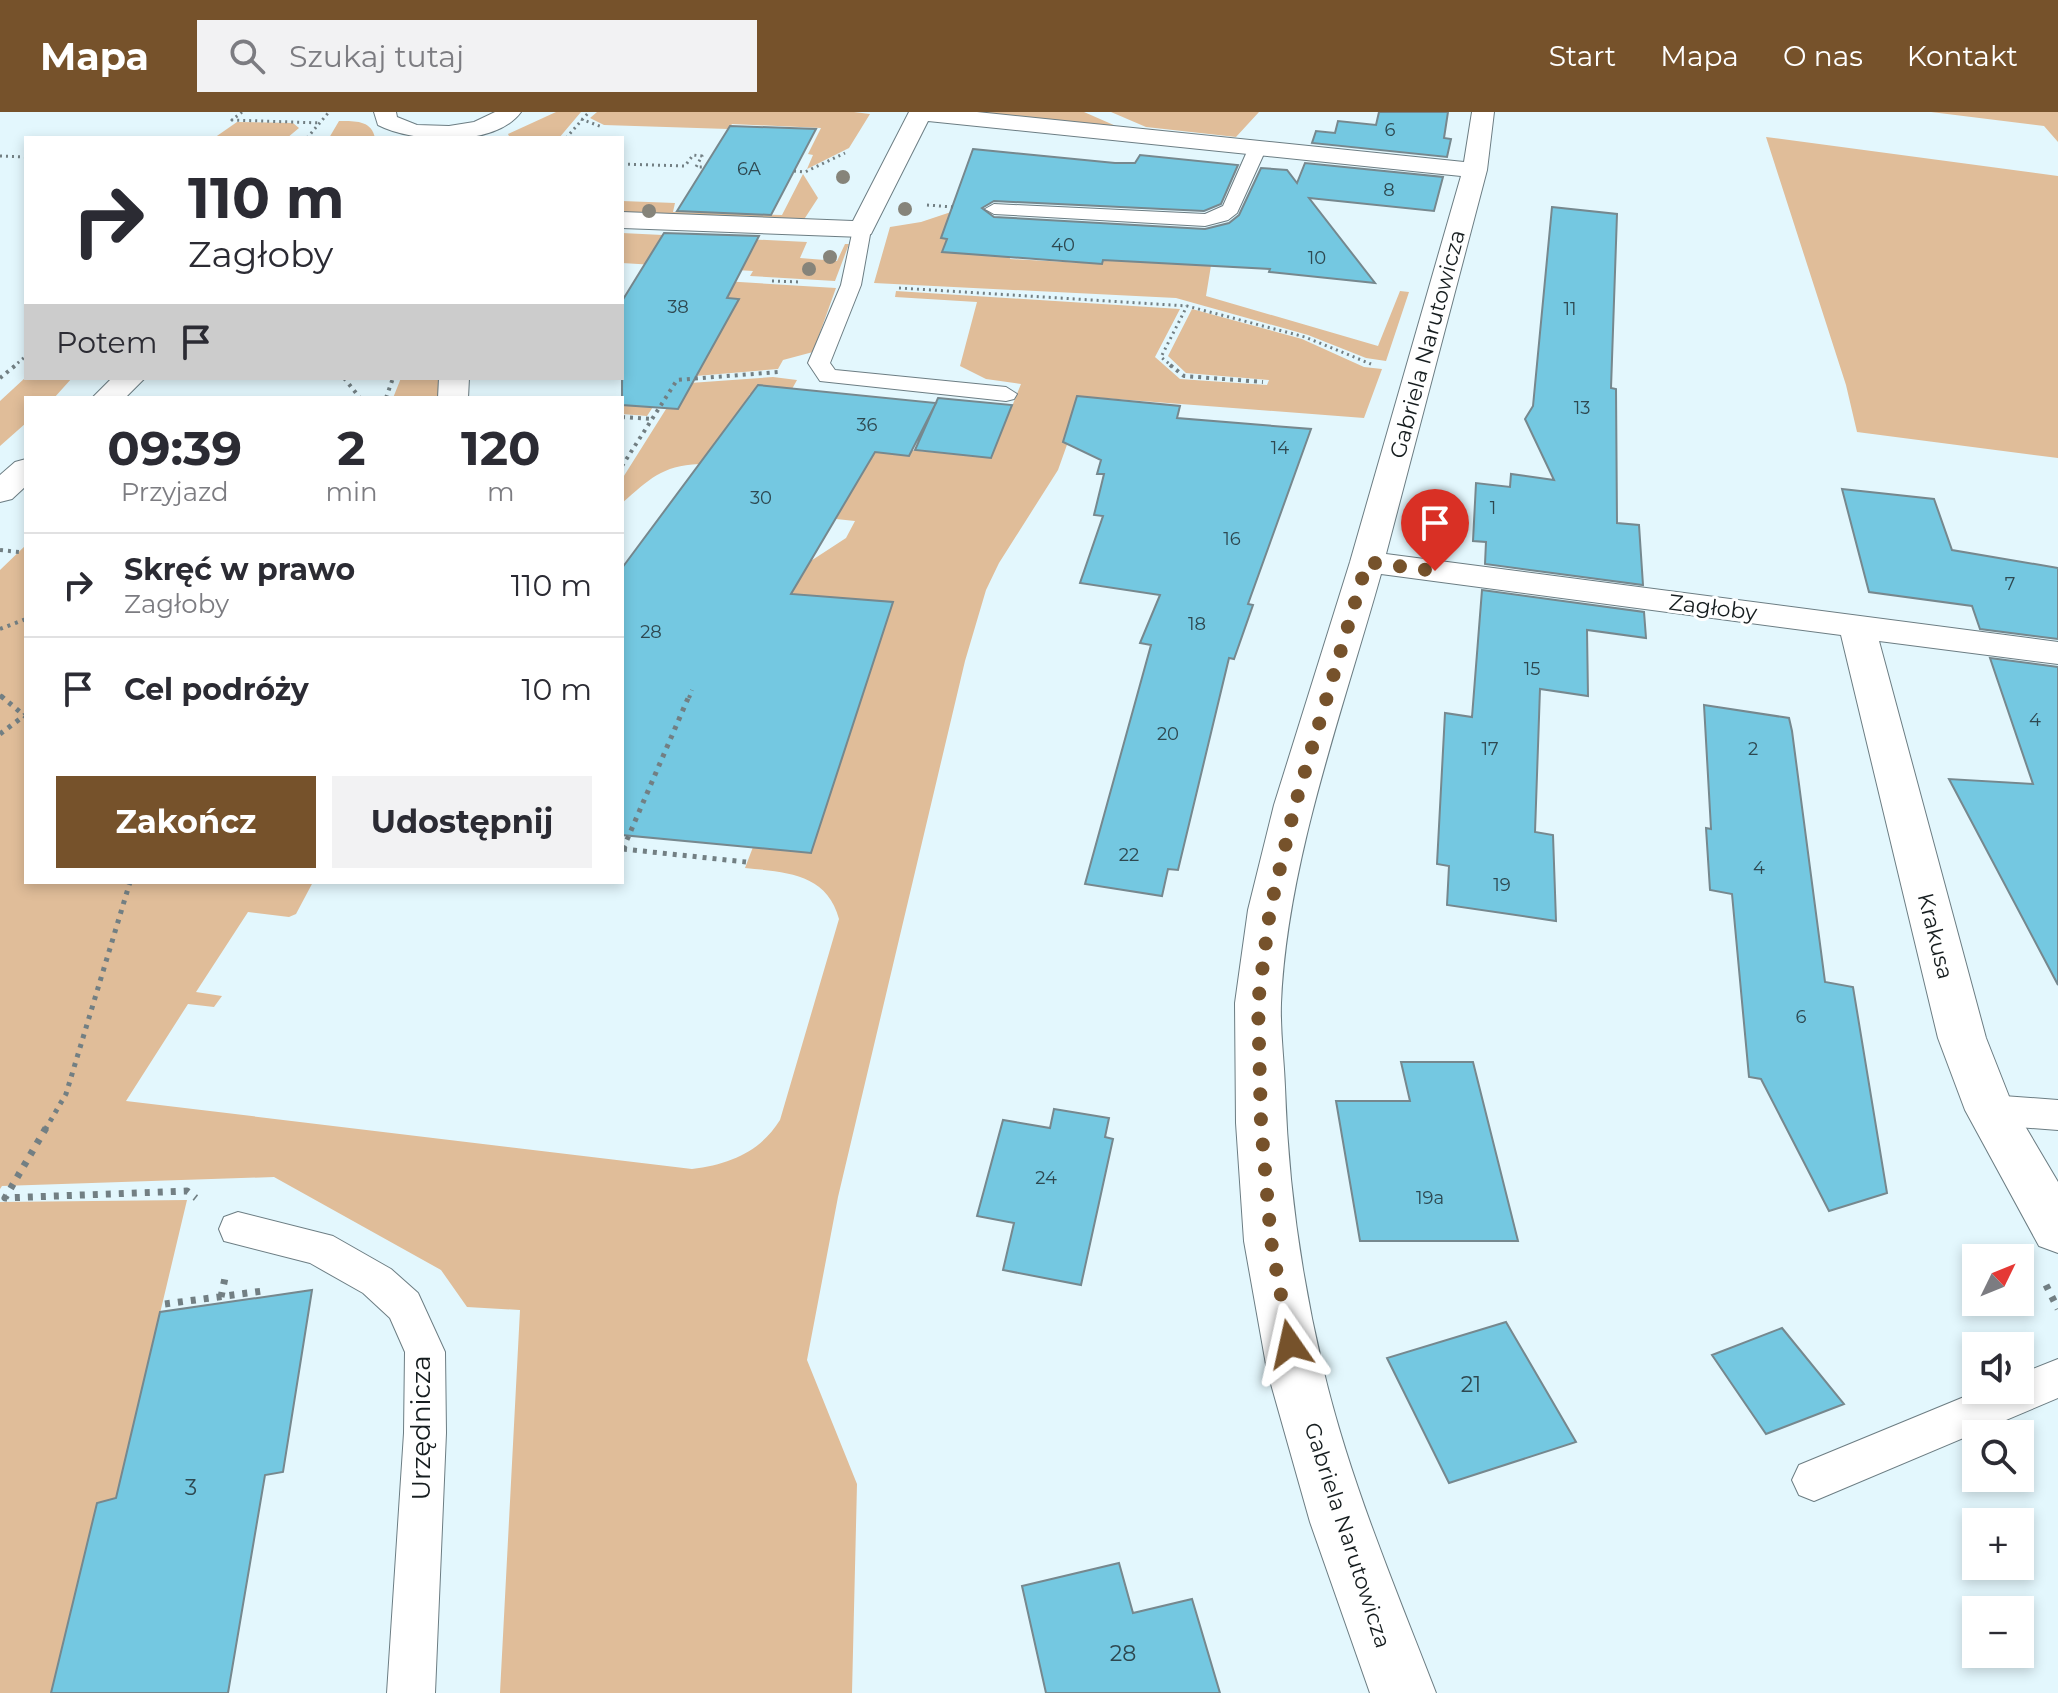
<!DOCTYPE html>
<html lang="pl">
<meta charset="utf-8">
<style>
:root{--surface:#fff;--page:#f2f2f3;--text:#2b2b33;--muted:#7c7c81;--line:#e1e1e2;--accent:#76522b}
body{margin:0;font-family:Montserrat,sans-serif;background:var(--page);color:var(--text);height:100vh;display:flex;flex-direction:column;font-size:30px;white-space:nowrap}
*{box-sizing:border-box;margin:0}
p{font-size:26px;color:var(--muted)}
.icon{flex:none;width:44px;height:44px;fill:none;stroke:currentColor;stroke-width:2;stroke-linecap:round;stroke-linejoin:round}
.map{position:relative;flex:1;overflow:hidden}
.sheet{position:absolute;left:24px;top:284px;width:600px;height:488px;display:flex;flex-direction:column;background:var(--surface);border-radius:0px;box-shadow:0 4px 12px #0003}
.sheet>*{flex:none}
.banner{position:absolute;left:24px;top:24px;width:600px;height:244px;border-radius:0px;box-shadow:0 4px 12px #0003;background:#fff;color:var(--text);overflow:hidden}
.needle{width:52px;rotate:47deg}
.tools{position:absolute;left:1962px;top:1132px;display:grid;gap:16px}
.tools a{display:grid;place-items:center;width:72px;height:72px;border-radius:0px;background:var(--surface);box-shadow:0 4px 12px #0003;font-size:40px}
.pin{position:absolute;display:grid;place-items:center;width:68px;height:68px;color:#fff;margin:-82px -34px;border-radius:50% 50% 50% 0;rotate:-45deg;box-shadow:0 0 8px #0007}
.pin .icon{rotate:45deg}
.me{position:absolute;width:88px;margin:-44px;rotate:349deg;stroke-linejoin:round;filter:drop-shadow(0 0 6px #0008)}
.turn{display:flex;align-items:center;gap:28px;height:168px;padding:0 32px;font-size:36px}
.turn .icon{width:104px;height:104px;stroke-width:2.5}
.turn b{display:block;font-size:56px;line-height:68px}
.then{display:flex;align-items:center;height:76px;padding:0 32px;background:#0003;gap:16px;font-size:30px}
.eta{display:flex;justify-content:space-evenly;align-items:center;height:136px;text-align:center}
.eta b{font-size:48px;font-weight:700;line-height:56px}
.button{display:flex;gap:16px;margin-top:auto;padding:16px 32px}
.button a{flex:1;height:92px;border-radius:0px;background:var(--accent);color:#fff;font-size:32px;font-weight:700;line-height:92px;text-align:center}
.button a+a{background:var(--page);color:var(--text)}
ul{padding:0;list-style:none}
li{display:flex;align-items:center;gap:24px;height:104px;padding:0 32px;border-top:2px solid var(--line)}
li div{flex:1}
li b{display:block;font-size:30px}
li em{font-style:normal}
header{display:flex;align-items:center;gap:48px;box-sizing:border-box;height:112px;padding:0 40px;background:var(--accent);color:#fff}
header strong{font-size:38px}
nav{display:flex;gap:44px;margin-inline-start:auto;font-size:28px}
.search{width:560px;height:72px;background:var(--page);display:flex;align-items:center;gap:20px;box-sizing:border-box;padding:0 28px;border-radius:0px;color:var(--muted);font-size:30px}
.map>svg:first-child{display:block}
</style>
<header>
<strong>Mapa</strong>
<div class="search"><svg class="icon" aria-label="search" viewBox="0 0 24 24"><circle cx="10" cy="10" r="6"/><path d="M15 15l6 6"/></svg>Szukaj tutaj</div>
<nav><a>Start</a><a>Mapa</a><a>O nas</a><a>Kontakt</a></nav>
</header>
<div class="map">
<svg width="2058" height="1581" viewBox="0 0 2058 1581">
<rect width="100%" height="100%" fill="#e3f7fd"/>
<path fill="#e0bd99" d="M556,0H581L559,26H510L508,22Z
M597,0H854L870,2L849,36L807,57L813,43L808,42L821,16L732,12L728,17L604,13L590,6Z
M980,0H1084L1116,14Z
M1111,0H1259L1236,25L1146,15Z
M1931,0H2058V30L2044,14Z
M339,9C354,9 372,8 375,26H329Z
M237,10L293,11L299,16L287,26H214Z
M1766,25L2058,64V346L1857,320L1846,273Z
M803,62L818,86L803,109L622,101V89L675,91L673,100L782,103Z
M954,99L992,101L989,106L942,126L947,127L942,140L1009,143L1010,147L1102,152L1103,148L1171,152L1144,115L1217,117L1206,184L1378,234L1400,179L1409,180L1386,249L1366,246L1308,223L1176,186L874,171L890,115L921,110Z
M622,121L807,130L800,146L837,149L845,132H849L835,169L750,164L753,159L622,151Z
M707,168L836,176L813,240L783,248L778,257L672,266L647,304L622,302V216L739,187L698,184Z
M896,179L1180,197L1155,245L1180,267L1267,273L1269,268L1186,261L1168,244L1192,197L1302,227L1364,255L1382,257L1364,306L1077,284L1079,299L1058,358L999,451L986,478L965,549L838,1085L807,1248L857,1372L852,1581H500L520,1198L467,1195L441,1158L274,1065L2,1074L0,1077V458L26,433V770H313L296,802L289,805L248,800L196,880L222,884L214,895L188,892L126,989L692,1057C730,1052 760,1040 780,1008L839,807C827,761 785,760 745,756L753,735L855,578H864L883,519L879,508H887L893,491L622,474V455L796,466L800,456L846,426L855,409L836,407L855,373L699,352C661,354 650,367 622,391V367L678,278L690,271L773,265L797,268L787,286L750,282L726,320L991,346L1021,272L986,267L960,254L977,190L895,185Z
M26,265L72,266L54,286H26V311L0,334V289Z
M401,266H439L438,286H393Z
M187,1088L116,1386L97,1391L51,1581H0V1090Z"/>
<path fill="#74c8e1" stroke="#76888e" stroke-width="2" d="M1379,0H1448L1444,26L1451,27L1447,45L1312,31L1316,19L1335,21L1338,9L1376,13Z
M730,14L816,17L771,103L677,99Z
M973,37L1115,51H1135L1140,43L1238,53L1221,92L1204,99L994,89L982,96L994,105L1205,117L1229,111L1239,103L1261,56L1287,58L1297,71L1305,51L1443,65L1434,99L1309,86L1375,171L1269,160L1270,157L1103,148L1102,152L942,140L947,127L941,126Z
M1552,95L1617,102L1611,276L1616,277L1617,411L1639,413L1643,473L1485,452L1486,430L1473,429L1476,371L1510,375L1511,362L1554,368L1525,307L1533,294Z
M664,121L759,124L727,186L739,187L678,297L622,293V189Z
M758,273L936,291L909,344L875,340L791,482L893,490L811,741L622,723V456Z
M1077,284L1180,294L1177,306L1311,317L1248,492L1253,493L1234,547L1229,546L1178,758L1168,757L1162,784L1085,772L1151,533L1140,531L1160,483L1080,471L1103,404L1094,403L1104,362H1097L1101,348L1063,330Z
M938,286L1012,293L991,346L915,338Z
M1842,377L1934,387L1952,438L2058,456V527L1980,517L1972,494L1869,480Z
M1482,478L1644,500L1646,526L1587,518L1588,584L1540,577L1535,720L1553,723L1556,809L1447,793L1449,754L1437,752L1445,601L1472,605Z
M1990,546L2058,555V873L1949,667L2033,672Z
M1704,593L1789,606L1792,619L1825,870L1853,875L1887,1081L1829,1099L1761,967L1749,965L1732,782L1710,778L1706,716L1711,717Z
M1401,950H1473L1518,1129H1360L1336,989H1410Z
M1054,997L1109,1006L1105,1025L1113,1027L1081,1173L1003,1158L1014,1111L977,1104L1003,1008L1050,1016Z
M312,1178L283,1360L265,1363L228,1581H51L97,1391L116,1386L160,1200Z
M1506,1210L1576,1330L1449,1371L1387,1246Z
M1782,1216L1844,1292L1766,1322L1712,1243Z
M1119,1451L1133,1501L1192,1487L1220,1581H1046L1022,1474Z"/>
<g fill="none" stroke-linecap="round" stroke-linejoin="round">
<g stroke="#6c7d83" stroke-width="2">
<path id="service" d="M1258,30L1267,35L1237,101L1228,108L1205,114L994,102L985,97L994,92L1205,102L1223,94L1249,35Z
M862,111L871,117L861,173L830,251L835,258L1006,275L1017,282L1014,287L1006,289L820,269L808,251L841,173L853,117Z
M1990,983L2058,988V1018L1990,1013L1977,1008L1972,998L1977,988Z
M238,1100L333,1124L391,1157L418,1181L445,1240L446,1321L435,1581H387L404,1321L405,1240L390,1206L363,1181L310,1151L224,1129L219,1117L224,1105Z
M2058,1247V1286L1814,1389L1799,1383L1792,1368L1799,1353L1981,1278H2020V1262Z"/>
</g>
<g stroke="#6c7d83" stroke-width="2">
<path id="minor" d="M909,0H977L1464,50L1472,0H1494L1487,58L1386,442L2058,530V552L1879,529L1986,926L2012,992L2058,1070V1141L2039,1134L1965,998L1938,926L1841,523L1381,462C1343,598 1287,750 1281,891C1280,919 1284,947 1285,975C1288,1070 1301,1164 1323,1256C1349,1367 1395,1475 1436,1581H1370L1310,1410L1267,1258L1244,1129L1236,1011L1235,891L1248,798L1274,693L1350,450L1461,64L928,9L871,122L862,125L622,116V100L853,109Z
M439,266H469L468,286H438Z"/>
</g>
<g stroke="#6c7d83" stroke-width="2">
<path id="tertiary" d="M374,0H396L397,5L417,13L449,14L474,10L495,0H521C495,36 413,31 378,13Z
M112,266H145L125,286H92Z
M26,347V374L12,387L0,390V363L15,350Z"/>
</g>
<path stroke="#727f83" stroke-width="3" stroke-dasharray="2 4" stroke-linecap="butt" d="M242,0L232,8L321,11
M581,7L602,15
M307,26L329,0
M566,26L589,0
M0,44L26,45
M622,52L685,54L693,43L702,44L696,55H704
M794,59L805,60L845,41
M927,93L953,95
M772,169L801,170
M899,176L1187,194L1305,225L1371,252
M13,255L26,244
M1173,255L1161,245L1187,194"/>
<path stroke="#727f83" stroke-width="4" stroke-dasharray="3 5" stroke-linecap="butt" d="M1170,253L1184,264L1263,270
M0,266L16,253
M344,266L360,286
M386,286L393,266
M622,305L652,307
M622,354L677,268L779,260
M0,438L19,440
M0,517L26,507
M0,583L3,586
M689,586L692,578"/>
<path stroke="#727f83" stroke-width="5" stroke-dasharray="4 6" stroke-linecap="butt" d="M1,584L26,605
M0,622L25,603
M623,737L689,584
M623,737L746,750
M45,1018L66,982L130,770"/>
<path stroke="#727f83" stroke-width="7" stroke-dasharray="5 8" stroke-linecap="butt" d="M46,1016L5,1086L187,1079L196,1086
M2046,1173L2058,1197
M221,1185L225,1166
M165,1192L263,1179"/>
<use href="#service" fill="#fff" fill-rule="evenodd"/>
<use href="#minor" fill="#fff" fill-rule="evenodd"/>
<use href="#tertiary" fill="#fff" fill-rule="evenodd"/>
</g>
<g fill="#86847a">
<circle cx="843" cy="65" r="7"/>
<circle cx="905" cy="97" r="7"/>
<circle cx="649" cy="99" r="7"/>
<circle cx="830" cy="145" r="7"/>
<circle cx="809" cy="157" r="7"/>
</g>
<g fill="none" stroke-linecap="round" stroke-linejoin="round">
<path stroke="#76522b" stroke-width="14" stroke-dasharray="0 25.2" d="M1290,1232L1271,1129L1261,1011L1258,891L1270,798L1295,693L1367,450L1435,459"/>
</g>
<g text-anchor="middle" stroke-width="6" stroke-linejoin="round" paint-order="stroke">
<g font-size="18" fill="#2e4850">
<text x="1390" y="24">6</text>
<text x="749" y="63">6A</text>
<text x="1389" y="84">8</text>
<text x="1063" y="139">40</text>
<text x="1317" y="152">10</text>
<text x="678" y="201">38</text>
<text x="1570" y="203">11</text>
<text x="1582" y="302">13</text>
<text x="867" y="319">36</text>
<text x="1280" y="342">14</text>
<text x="761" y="392">30</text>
<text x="1493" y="402">1</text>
<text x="1232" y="433">16</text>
<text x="2010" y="478">7</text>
<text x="1197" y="518">18</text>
<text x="651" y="526">28</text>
<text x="1532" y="563">15</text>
<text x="2035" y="614">4</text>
<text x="1168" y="628">20</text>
<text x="1490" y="643">17</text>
<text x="1753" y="643">2</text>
<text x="1129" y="749">22</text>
<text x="1759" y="762">4</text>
<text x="1502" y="779">19</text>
<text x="1801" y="911">6</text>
<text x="1046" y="1072">24</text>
<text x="1430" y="1092">19a</text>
</g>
<g font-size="22" fill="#161d1f" stroke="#fff">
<text transform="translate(1427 232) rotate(-75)" y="8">Gabriela Narutowicza</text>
<text transform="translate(1713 495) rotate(7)" y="8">Zagłoby</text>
<text transform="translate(1936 824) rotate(76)" y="8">Krakusa</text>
<text transform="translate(1348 1423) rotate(72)" y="8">Gabriela Narutowicza</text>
</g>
<g font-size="22" fill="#2e4850">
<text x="1471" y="1280">21</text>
<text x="191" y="1383">3</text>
<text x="1123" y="1549">28</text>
</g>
<g font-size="26" fill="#161d1f" stroke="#fff">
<text transform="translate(421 1316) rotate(-90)" y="9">Urzędnicza</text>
</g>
</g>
</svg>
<div class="tools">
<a><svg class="needle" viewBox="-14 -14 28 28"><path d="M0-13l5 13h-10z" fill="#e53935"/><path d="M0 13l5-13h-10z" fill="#7c7c81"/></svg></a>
<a><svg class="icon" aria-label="sound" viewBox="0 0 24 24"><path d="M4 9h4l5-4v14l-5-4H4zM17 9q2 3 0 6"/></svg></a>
<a><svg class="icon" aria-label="search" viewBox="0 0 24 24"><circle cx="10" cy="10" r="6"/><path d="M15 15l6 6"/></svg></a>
<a>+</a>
<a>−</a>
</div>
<div class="pin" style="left:1435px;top:459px;background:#d93025"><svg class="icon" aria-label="arrive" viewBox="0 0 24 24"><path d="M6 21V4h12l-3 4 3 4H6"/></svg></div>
<svg class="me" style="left:1290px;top:1232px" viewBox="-20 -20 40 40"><path d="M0-17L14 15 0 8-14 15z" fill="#76522b" stroke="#fff" stroke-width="4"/></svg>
<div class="banner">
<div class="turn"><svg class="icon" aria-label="right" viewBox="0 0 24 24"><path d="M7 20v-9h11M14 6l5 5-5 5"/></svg><div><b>110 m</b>Zagłoby</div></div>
<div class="then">Potem<svg class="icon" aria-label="arrive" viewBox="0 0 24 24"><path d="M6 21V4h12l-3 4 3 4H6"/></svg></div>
</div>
<section class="sheet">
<div class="eta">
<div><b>09:39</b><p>Przyjazd</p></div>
<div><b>2</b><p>min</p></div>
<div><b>120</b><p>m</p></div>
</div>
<ul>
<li><svg class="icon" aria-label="right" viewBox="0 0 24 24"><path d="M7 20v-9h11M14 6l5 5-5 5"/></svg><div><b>Skręć w prawo</b><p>Zagłoby</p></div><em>110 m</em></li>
<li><svg class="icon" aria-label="arrive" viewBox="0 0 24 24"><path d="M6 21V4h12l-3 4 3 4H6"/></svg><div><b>Cel podróży</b></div><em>10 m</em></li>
</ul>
<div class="button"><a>Zakończ</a><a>Udostępnij</a></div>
</section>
</div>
